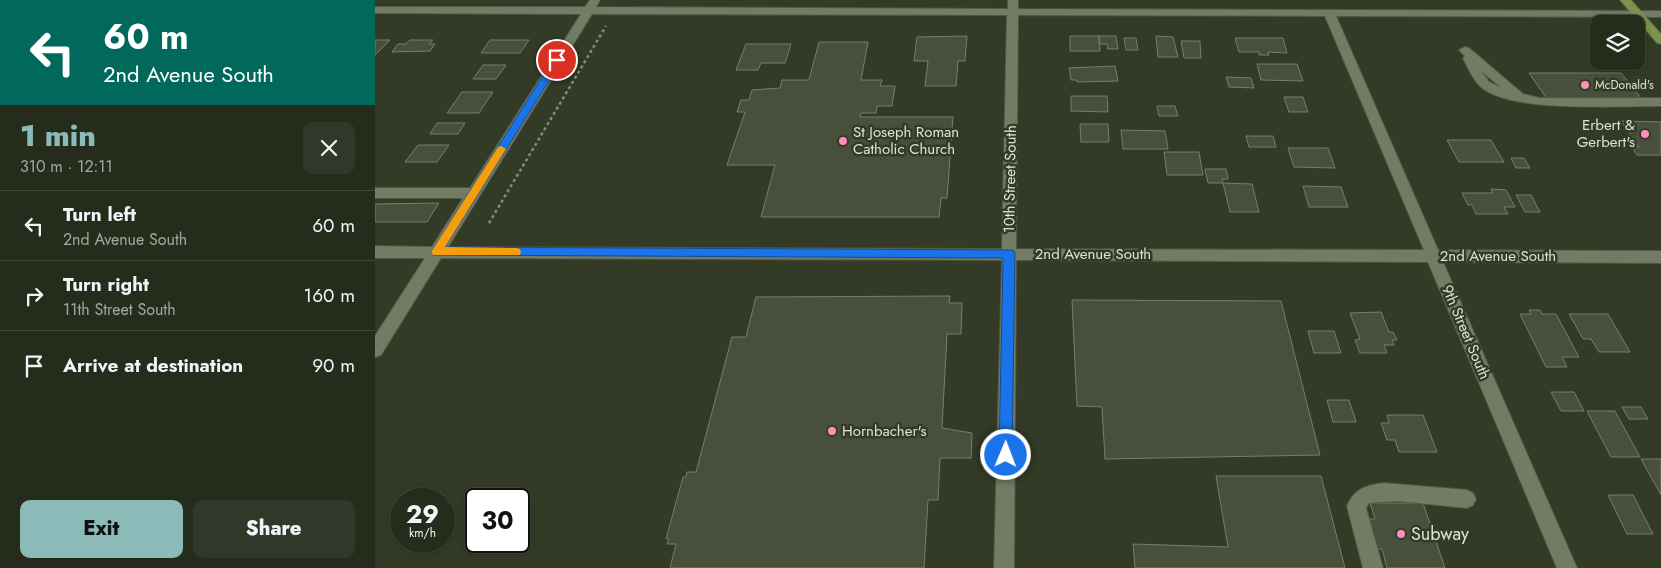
<!DOCTYPE html>
<meta charset="utf-8">
<style>
:root{--surface:#262c1c;--page:#323829;--text:#f1f3f6;--muted:#a4a7a3;--line:#42483b;--accent:#8bbbb9}
body{margin:0;font-family:Jost,sans-serif;background:var(--page);color:var(--text);height:100vh;display:flex;flex-direction:column;font-size:19px;white-space:nowrap}
*{box-sizing:border-box;margin:0}
p{font-size:16px;color:var(--muted)}
.icon{flex:none;width:28px;height:28px;fill:none;stroke:currentColor;stroke-width:2;stroke-linecap:round;stroke-linejoin:round}
.map{position:relative;flex:1;overflow:hidden}
.details{display:flex;flex-direction:column;background:var(--surface);width:375px}
.details>*{flex:none}
.hud{background:#00695c;color:#fff;overflow:hidden}
.buttons{position:absolute;left:1215px;top:15px;display:grid;gap:10px}
.buttons a{display:grid;place-items:center;width:55px;height:55px;border-radius:10px;background:var(--surface);box-shadow:0 2px 8px #0003,0 0 0 1px var(--line);font-size:25px}
.speed{position:absolute;left:15px;top:488px;display:flex;gap:10px;font-size:25px;font-weight:700;text-align:center}
.speed>*{display:grid;place-content:center;width:65px;height:65px;border-radius:50%;background:var(--surface);box-shadow:0 2px 8px #0003,0 0 0 1px var(--line);line-height:1}
.speed small{font-size:12px;font-weight:400}
.speed .limit{border:2px solid #111;border-radius:8px;background:#fff;color:#111}
.pin{position:absolute;display:grid;place-items:center;width:42px;height:42px;color:#fff;margin:-21px;border:2px solid #fff;border-radius:50%;box-shadow:0 1px 5px #0007}
.me{position:absolute;width:55px;margin:-28px;rotate:1deg;stroke-linejoin:round;filter:drop-shadow(0 0 4px #0008)}
.turn{display:flex;align-items:center;gap:18px;height:105px;padding:0 20px;font-size:22px}
.turn .icon{width:65px;height:65px;stroke-width:2.5}
.turn b{display:block;font-size:35px;line-height:42px}
.round{display:grid;place-items:center;flex:none;width:52px;height:52px;border-radius:10px;background:var(--page)}
.head{display:flex;align-items:center;justify-content:space-between;height:85px;padding:0 20px}
h1{font-size:30px;font-weight:800;line-height:38px;color:var(--accent)}
.action{display:flex;gap:10px;margin-top:auto;padding:10px 20px}
.action a{flex:1;height:58px;border-radius:10px;background:var(--accent);color:#111;font-size:20px;font-weight:800;line-height:58px;text-align:center}
.action a+a{background:var(--page);color:var(--text)}
ul{padding:0;list-style:none}
li{display:flex;align-items:center;gap:15px;height:70px;padding:0 20px;border-top:1px solid var(--line)}
li div{flex:1}
li b{display:block;font-size:19px}
li em{font-style:normal}
main{display:flex;flex:1;min-height:0}
.map>svg:first-child{display:block}
</style>
<main>
<section class="details">
<div class="hud">
<div class="turn"><svg class="icon" aria-label="left" viewBox="0 0 24 24"><path d="M17 20v-9H6M10 6l-5 5 5 5"/></svg><div><b>60 m</b>2nd Avenue South</div></div>
</div>
<div class="head"><div><h1>1 min</h1><p>310 m · 12:11</p></div><a class="round"><svg class="icon" aria-label="close" viewBox="0 0 24 24"><path d="M6 6l12 12M18 6L6 18"/></svg></a></div>
<ul>
<li><svg class="icon" aria-label="left" viewBox="0 0 24 24"><path d="M17 20v-9H6M10 6l-5 5 5 5"/></svg><div><b>Turn left</b><p>2nd Avenue South</p></div><em>60 m</em></li>
<li><svg class="icon" aria-label="right" viewBox="0 0 24 24"><path d="M7 20v-9h11M14 6l5 5-5 5"/></svg><div><b>Turn right</b><p>11th Street South</p></div><em>160 m</em></li>
<li><svg class="icon" aria-label="arrive" viewBox="0 0 24 24"><path d="M6 21V4h12l-3 4 3 4H6"/></svg><div><b>Arrive at destination</b></div><em>90 m</em></li>
</ul>
<div class="action"><a>Exit</a><a>Share</a></div>
</section>
<div class="map">
<svg width="1286" height="568" viewBox="0 0 1286 568">
<rect width="100%" height="100%" fill="#333b26"/>
<path fill="#48503b" stroke="#767f69" d="M592,36L590,61H583L581,86H550L553,61H539L542,37Z
M695,36H724L725,51H695Z
M724,36H741L743,49H733L732,44H724Z
M781,36L798,37L803,57H783Z
M749,38H761L763,50H751Z
M860,38H908L912,53L893,52L894,55H884V52H864Z
M0,40H15L0,55Z
M35,40H58L54,44H60L55,51L17,52L23,44H31Z
M115,40H154L145,53H106Z
M806,41H825L826,58H809Z
M444,42H493L486,80H507L505,86H520L517,106H502L501,113H486L485,117H578L572,198H566L564,217H386L400,165H352L370,112H362L366,100H374L377,90L405,88L407,80H434Z
M371,44H416L410,63H386L383,70H361Z
M882,64H922L928,81L886,80Z
M108,65H131L121,79H98Z
M740,66L743,81L702,82L701,80H696L694,68Z
M1154,73H1246L1266,98L1172,99Z
M851,77L876,78L879,88L854,87Z
M87,92H118L104,113H72Z
M696,96H732L733,112L696,111Z
M909,97H928L933,112H914Z
M782,106H800L803,116H784Z
M1246,121L1286,122V155H1262L1256,146L1264,147Z
M62,123H90L83,134H55Z
M705,124H733L734,142H706Z
M746,130L790,131L793,149H748Z
M871,136H898L901,147H874Z
M1072,140H1116L1129,162H1084Z
M43,145H74L62,162H30Z
M913,148H953L960,168L919,167Z
M789,152H824L828,175H792Z
M1136,158H1149L1155,168H1141Z
M830,169H851L853,179H847L848,183H833Z
M848,183L877,184L884,212H855Z
M928,186L966,187L973,207H934Z
M1116,189L1131,190L1140,207H1129L1133,214H1101L1097,205H1093L1087,193H1118Z
M1141,195H1156L1165,212H1150Z
M64,203L52,222H0V204Z
M575,296L574,303H587L586,334H572L567,428L597,433L596,458H565L563,500H553L549,568H295L301,544H292L294,539H291L308,477H311L312,472H321L357,337H371L381,297Z
M697,300L906,301L945,455L730,459L727,407L702,406Z
M1154,310H1165L1167,314H1181L1204,357H1187L1192,367H1171L1145,314H1156Z
M1006,312L1014,332H1018L1022,340H1017L1019,345H1009L1012,353H985L980,340L985,339L975,313Z
M1194,314H1233L1255,352H1224L1216,339H1208Z
M933,331H959L966,353H939Z
M1176,392H1199L1209,411H1186Z
M952,400H974L981,422H958Z
M1247,407H1266L1273,419H1254Z
M1212,411H1240L1265,457H1236Z
M1012,415H1048L1062,452H1024L1020,440H1012L1006,423H1014Z
M1266,459H1286V495Z
M841,476H946L970,568H760L758,544L853,547Z
M1233,495H1258L1278,534H1252Z
M995,503H1048L1070,568H1012L1007,549H998L990,519H1000Z"/>
<g fill="none" stroke-linecap="round" stroke-linejoin="round">
<g stroke="#515846" stroke-width="2">
<path id="minor" d="M215,0H225L221,7L633,9V0H643V9L1286,11V17L961,16L1063,250L1286,251V263L1068,262L1202,568H1182L1053,262L641,260L639,568H619L627,260L66,258L6,355L0,357V336L50,258H0V246L57,247L88,198H0V188H95L206,14L0,13V7H210ZM217,14L632,15L627,249L73,247ZM643,15L950,16L1049,250L641,249Z
M1090,47L1094,48L1148,94L1165,98H1286V106C1246,106 1135,113 1106,87C1098,80 1093,68 1088,58L1090,56L1084,50ZM1106,71L1127,88L1114,82Z
M1009,483L1092,490L1098,493L1101,499L1098,505L1092,508L1023,501L994,503L991,508L1008,568H988L972,506C979,489 991,485 1009,483Z"/>
</g>
<g stroke="#515846" stroke-width="2">
<path id="major" d="M1245,0H1256L1286,34V44L1282,43Z"/>
</g>
<path stroke="#868c7b" stroke-width="2.5" stroke-dasharray="3 3" stroke-linecap="butt" d="M114,223L231,26"/>
<use href="#minor" fill="#727b64" fill-rule="evenodd"/>
<use href="#major" fill="#7d944b" fill-rule="evenodd"/>
</g>
<path fill="#1a73e8" stroke="#114b97" d="M182,57L187,60L70,247L638,250L640,253L637,455L635,460L631,462L626,460L624,455L628,258L58,255L56,252L58,249L178,60Z"/>
<path fill="#f59e0b" d="M126,146L131,149L70,247L141,248L145,249L146,252L145,255H58L56,252L58,249L123,147Z"/>
<g fill="#fe8ebd" stroke="#333b26" stroke-width="2">
<circle cx="1210" cy="85" r="5"/>
<circle cx="1270" cy="134" r="5"/>
<circle cx="468" cy="141" r="5"/>
<circle cx="457" cy="431" r="5"/>
<circle cx="1026" cy="534" r="5"/>
</g>
<g text-anchor="middle" stroke-width="5" stroke-linejoin="round" paint-order="stroke">
<g font-size="12" fill="#dde2d5" stroke="#333b26" text-anchor="start">
<text x="1220" y="89">McDonald's</text>
</g>
<g font-size="15" fill="#dde2d5" stroke="#333b26" text-anchor="start">
<text x="1260" y="130" text-anchor="end">Erbert &amp;<tspan x="1260" dy="17">Gerbert's</tspan></text>
<text x="478" y="137">St Joseph Roman<tspan x="478" dy="17">Catholic Church</tspan></text>
<text x="467" y="436">Hornbacher's</text>
</g>
<g font-size="15" fill="#dde2d5" stroke="#333b26">
<text transform="translate(635 179) rotate(-89)" y="5">10th Street South</text>
<text x="718" y="259">2nd Avenue South</text>
<text x="1123" y="261">2nd Avenue South</text>
<text transform="translate(1091 332) rotate(67)" y="5">9th Street South</text>
</g>
<g font-size="18" fill="#dde2d5" stroke="#333b26" text-anchor="start">
<text x="1036" y="540">Subway</text>
</g>
</g>
</svg>
<div class="buttons">
<a><svg class="icon" aria-label="layers" viewBox="0 0 24 24"><path d="M12 4l9 5-9 5-9-5zM3 14l9 5 9-5"/></svg></a>
</div>
<div class="speed"><div>29<small>km/h</small></div><div class="limit">30</div></div>
<div class="pin" style="left:182px;top:60px;background:#d93025"><svg class="icon" aria-label="arrive" viewBox="0 0 24 24"><path d="M6 21V4h12l-3 4 3 4H6"/></svg></div>
<svg class="me" style="left:631px;top:455px" viewBox="-20 -20 40 40"><circle r="17" fill="#1a73e8" stroke="#fff" stroke-width="3"/><path d="M0-11L8 9 0 5-8 9z" fill="#fff"/></svg>
</div>
</main>
